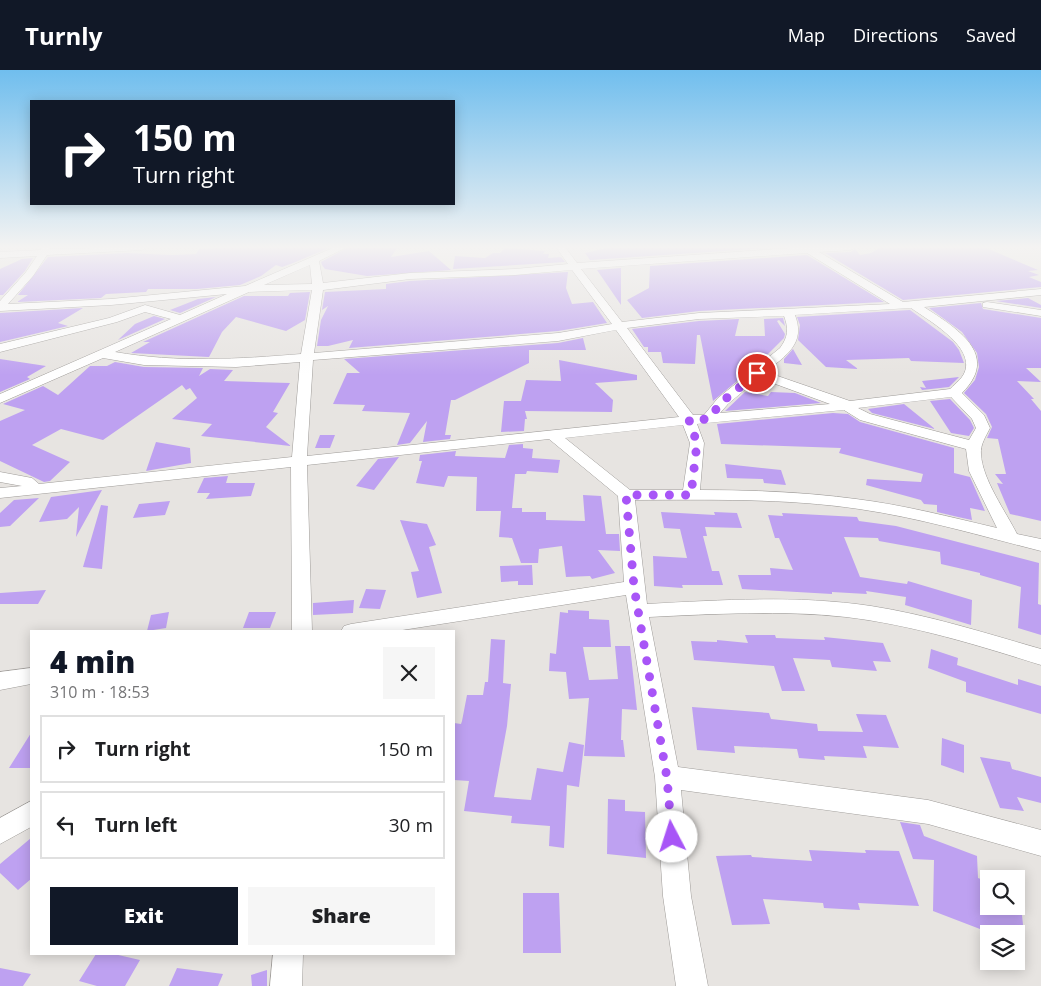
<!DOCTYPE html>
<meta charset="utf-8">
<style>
:root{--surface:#fff;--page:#f6f6f6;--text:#202124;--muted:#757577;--line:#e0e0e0;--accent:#111827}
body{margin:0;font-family:"Open Sans",sans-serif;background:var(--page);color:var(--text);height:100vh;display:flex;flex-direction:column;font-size:19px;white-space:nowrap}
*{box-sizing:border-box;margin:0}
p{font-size:16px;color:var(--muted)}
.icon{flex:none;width:28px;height:28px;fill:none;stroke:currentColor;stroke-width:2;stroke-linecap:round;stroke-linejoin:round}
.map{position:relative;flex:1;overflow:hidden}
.sheet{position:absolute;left:30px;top:560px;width:425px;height:325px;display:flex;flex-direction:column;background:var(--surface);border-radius:0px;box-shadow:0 2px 12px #0003}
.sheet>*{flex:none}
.guide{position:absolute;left:30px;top:30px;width:425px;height:105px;border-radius:0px;box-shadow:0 2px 12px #0003;background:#111827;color:#fff;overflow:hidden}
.fabs{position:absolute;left:980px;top:800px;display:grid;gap:10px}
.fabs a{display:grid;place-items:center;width:45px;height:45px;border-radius:0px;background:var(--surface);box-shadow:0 2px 12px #0003;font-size:25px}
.pin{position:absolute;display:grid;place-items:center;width:42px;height:42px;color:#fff;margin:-21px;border:2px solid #fff;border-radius:50%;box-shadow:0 1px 5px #0007}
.me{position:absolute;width:55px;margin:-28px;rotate:355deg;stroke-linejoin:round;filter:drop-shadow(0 0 4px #0008)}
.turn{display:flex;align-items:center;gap:18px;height:105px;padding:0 20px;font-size:22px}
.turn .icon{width:65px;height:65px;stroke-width:2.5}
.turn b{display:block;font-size:35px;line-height:42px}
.round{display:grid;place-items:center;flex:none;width:52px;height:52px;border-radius:0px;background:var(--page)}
.overview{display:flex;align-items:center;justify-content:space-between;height:85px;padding:0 20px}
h1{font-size:30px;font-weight:800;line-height:38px;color:var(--accent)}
.cta{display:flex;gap:10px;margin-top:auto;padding:10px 20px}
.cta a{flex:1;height:58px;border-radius:0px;background:var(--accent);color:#fff;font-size:20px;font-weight:800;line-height:58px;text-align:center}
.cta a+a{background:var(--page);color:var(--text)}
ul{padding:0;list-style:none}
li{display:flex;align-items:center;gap:15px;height:68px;margin:0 10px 8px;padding:0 10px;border:2px solid var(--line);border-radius:0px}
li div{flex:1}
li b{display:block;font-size:19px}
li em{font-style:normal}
header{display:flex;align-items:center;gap:30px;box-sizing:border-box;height:70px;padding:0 25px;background:var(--accent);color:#fff}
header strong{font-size:24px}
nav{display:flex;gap:28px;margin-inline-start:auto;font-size:18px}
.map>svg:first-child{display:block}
</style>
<header>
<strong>Turnly</strong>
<nav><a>Map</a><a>Directions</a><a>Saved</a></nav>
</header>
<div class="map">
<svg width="1041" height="916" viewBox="0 0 1041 916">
<rect width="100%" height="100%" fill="#e7e4e1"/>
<path fill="#bea1f1" d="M230,177H331L293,193L282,197L276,195L261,206L240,215L197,219H148L146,222L106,224L101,228L17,232L28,225H18L48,187L127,183L172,185L196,184L199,179Z
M349,177L397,178L391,187L429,181L451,200L367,206L325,199L322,195L321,192Z
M611,177L651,178L782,177L590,190L585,183Z
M881,177H984L1038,200L1028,201L1039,205L1029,207L1041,212V217L903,230L825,183L851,182L855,179L860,185L871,183Z
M505,178L545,181L543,184H549L548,188L561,187L565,192L453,199L455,186L485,188L493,183H500Z
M807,185L884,232L699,241L642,248L627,230L649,218L650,196Z
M33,188L25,201L3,225H0V199L22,189Z
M621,198V235L597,200Z
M568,202L566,218L572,234L593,232L607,253L558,261L349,278L353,270L328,276H317L321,250L328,236L322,240L325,222L386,219V214L410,211Z
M310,222L305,250L286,261L236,247L222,262L209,287L131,283L150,272H143L244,226H288L290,223Z
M216,227L180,243L170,240L198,229Z
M1028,228L1041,235V238L996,231Z
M981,233L983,239L1041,248V298H1026L1041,312L1017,311L1034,329H1031L1041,341V451L1010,444L997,413L1003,414L995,404H1006L998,369L987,368L992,357L986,344L964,323L975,310L979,297L977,283L962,262L929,238Z
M83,238L58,253L68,256L0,272V243Z
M910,240L953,272L959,280L964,293L911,291L909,288L846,290L858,299L826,297L798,270L800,255L797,247Z
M154,246L165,249L118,270L135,254Z
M783,248L785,256L779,250L777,251L785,264L784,268L759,293L713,331L700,265H697L695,294L663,293L661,282H648V277H644L632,259L699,251L739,249L735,266H765L764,249Z
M583,268L586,280H529V293L455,330H451L445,365H451L450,369L423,372L427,351L410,373L397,375L410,343L362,341L365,335L333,334L347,303H360L344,289L558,273Z
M793,279L802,295L784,293V289Z
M0,289L46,296L27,307L30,309L0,322Z
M559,290L637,305V310L595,313L613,330L612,342L525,341L527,349H525L524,361L501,362L504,331H521L526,310L561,311Z
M115,292L144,297L203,298L199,306L210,299L233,300L224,311L290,313L273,342L278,343L266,357L291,376L201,366L212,354L172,349L197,328L190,318L186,320L182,315L103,370L61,359L32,375L70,392L50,411L44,412L0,391V351L25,340L3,334L43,316L58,325L90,296H107Z
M959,307L949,317L922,320L920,317L926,318L922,311Z
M745,322L768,326L771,322L795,323L821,333L725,341Z
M950,329L970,350L974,358L969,366L951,363L930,331Z
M904,334L935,359L872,343L868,339Z
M833,343L848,344L860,352L954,378V403L970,407L985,441L970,438L972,450L958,447L937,442V435L924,434L921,430L866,415L867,409L921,412L923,404L839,383L841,378L721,374L717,354Z
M320,365H335L330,378H315Z
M156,372L190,378L191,393L146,401Z
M523,374V378L533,379L532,388L560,390L558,403L527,401L526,404H515L512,438H522V442H546V450L585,451L583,425L601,426L606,464H619L620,481L598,480L615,503L592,509L590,506L566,507L562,476L539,479L538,493H521L512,468L499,467L501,441H476L477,407L448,406L444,417L416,413L422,391H419L420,385L456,381L455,386L505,388L509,375Z
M399,387L374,420L356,416L378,389Z
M725,394L781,400L786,415L764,413L763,409L727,408Z
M228,406L226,413H255L251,426L206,429L210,423H197L204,408Z
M102,420L76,467L79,437L67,449L39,452L51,427Z
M39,428L10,456L0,457V443L14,430Z
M170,431L165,445L133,448L139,434Z
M101,435L108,436L102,499L83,497Z
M661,442L715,445L714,442L737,443L742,458L705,457L707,466H703L712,501H719L723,515H682L683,518L654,516L653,486L687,488L680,459L664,458Z
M782,443L857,447L859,451L896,456L1039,493L1038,534L1041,535V565L1018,558L1021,517L980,505V503L941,494L940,482L879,471L878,468L844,467L860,507L907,514L908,511L972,530L971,555L905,535L906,527L866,521L867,524L832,522V524L742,519L738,505H771L770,498L793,500L779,468H775L768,445L783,446Z
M400,450L427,454L436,475L429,477L442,523L417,528L411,502L419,501Z
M532,495L533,515H518V511L501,512L500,496Z
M366,519L386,520L380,539L359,538Z
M46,520L38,534H0V523Z
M354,530L353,543L313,545V533Z
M568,540L589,541V549L609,550L611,577H583L589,610L618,609L615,576H630L637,640L622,639L621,670H623L625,687L584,686L589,628L569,629L566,602L549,601L550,583L556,584L560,542L568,543Z
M169,542L166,558L147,561L151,545Z
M249,542H276L270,558H243Z
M745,565H775L776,568L825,570L824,567L883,573L891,592L873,591L877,601L832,597L830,590L793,588L805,621H782L774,596L694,590L691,571L717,572V570L748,573Z
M491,569L505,570L503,613L511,614L507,656L494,727L531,730L537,698L563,702L569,672L584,675L579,717L567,715L564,778L549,776L550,756L511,753L512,746L464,741L469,711L454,710V653L461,654L462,651L467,625H483L485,612H488Z
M931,579L958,588L957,595L1018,615V609L1041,616V644L966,622V612L928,598Z
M692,637L769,643L771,649L817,654L818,661L863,662L856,644L886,645L899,678L863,676L867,688L824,686L825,690L799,688L797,679L734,676L735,683L697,680Z
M31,663V698H9Z
M942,668L964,675V703L941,695Z
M980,687L1010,692L1012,699L1041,707V733L1017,727L1024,741L1000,738Z
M608,729L625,730V741L645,742L646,788L607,784Z
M900,752L920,755L924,766L977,786L978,808L989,812V836H1021L1024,864H993L933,841L934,790L913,789Z
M31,768V809L18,820L0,803V794Z
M809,780L866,783L865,780L899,781L919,836L858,833L860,840L824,838L823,833L763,829L770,854L732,855L716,786L751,785L752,787L812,791Z
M523,823H559L561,883H523Z
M96,884H114L140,890L125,916H97L79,911Z
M0,898L31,904L23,916H0Z
M177,898L223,904L218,916H169Z
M267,900V916H252L251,905Z"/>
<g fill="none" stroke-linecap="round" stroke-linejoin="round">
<g stroke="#9e9b98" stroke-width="1">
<path id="minor" d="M42,177H51L50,179L147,177L142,180L47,185L33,206L8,234L111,229L245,216L335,177H347L319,191L323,213L410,203L515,199L568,194L556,177H565L577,193L806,177H855L851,180L819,182L903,232L1041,219V225L924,237C956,258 1001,284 962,323L984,345L990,358C986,366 980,375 981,384C982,409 1006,442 1017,464L1041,469V481C981,466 921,448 859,439C785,428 709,430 635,430L647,534C722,530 797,525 871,536C929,545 985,563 1041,579V595C977,575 913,555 846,547C781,540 715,544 649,547L678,697L928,730L1041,760V786L928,754L681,720L691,826L708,916H676L663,826L655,707L626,525L396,561H341L344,556L351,554L624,512L618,426L549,369L307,395L312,561H292L291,397L0,428V418L22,416L0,412V402L32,408L39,414L292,387L300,292L236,297L144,295L103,288L0,333V324L171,249L145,242L117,252L0,282V274L109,248L145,235L180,245L227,224L111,235L0,241V231L26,202L37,186L0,188V182L41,180ZM807,183L890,234L699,243L622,252L581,199ZM310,195L312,214L264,215ZM572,200L612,254L558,263L314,283L323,220L410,209L515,205ZM312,220L301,284C240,289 177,293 115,282L249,222ZM911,238C928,250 969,273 966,297C965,307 956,313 950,319L850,331L766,302C786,285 806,274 795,245ZM784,246C789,259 788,267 780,278L718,328L704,345H693L627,258L699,249ZM616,260L679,347L307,386L313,290L558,271ZM759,308L830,334L720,343L728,334ZM951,327L972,349L976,358L969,370L870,344L858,338ZM844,340L860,350L966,379L969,401L997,458C950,447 904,435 856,429C804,422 752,420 700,420L704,373L697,354ZM683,355L690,373L683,420H630L565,368Z
M987,232L1041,240V246L983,237V233Z
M31,598V614L0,620V602Z
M31,731V757L0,774V748Z
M273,884H303L302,916H270Z"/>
</g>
<use href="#minor" fill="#fff" fill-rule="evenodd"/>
</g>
<linearGradient id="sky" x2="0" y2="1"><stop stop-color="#70beee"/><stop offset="0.58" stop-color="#f4f3f2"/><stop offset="1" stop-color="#f4f3f2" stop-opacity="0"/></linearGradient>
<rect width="1041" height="305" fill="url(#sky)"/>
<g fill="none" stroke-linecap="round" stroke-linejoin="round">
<path stroke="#a855f7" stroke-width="9" stroke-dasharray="0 16.2" d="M672,767L667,708L634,517L626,425H691L697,373L689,350L708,349L723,331L757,303"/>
</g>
</svg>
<div class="fabs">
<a><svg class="icon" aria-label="search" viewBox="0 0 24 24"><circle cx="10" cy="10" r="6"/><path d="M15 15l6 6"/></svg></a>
<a><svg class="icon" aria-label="layers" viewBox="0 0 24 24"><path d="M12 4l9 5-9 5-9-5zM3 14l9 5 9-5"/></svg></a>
</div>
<div class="pin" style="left:757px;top:303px;background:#d93025"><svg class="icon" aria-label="arrive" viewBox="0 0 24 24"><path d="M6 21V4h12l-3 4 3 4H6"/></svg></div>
<svg class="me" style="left:672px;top:767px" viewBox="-20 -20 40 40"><circle r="19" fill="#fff"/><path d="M0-13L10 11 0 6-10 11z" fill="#a855f7"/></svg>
<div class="guide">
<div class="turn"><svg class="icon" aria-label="right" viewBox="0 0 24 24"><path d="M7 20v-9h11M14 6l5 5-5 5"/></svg><div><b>150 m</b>Turn right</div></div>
</div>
<section class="sheet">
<div class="overview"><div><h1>4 min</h1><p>310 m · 18:53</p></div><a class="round"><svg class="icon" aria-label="close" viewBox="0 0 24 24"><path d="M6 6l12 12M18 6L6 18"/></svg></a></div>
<ul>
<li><svg class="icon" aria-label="right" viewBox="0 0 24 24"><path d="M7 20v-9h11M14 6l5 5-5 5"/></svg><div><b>Turn right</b></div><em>150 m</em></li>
<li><svg class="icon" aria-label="left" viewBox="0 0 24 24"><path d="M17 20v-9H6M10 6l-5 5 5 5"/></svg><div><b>Turn left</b></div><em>30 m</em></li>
</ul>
<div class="cta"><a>Exit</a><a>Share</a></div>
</section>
</div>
